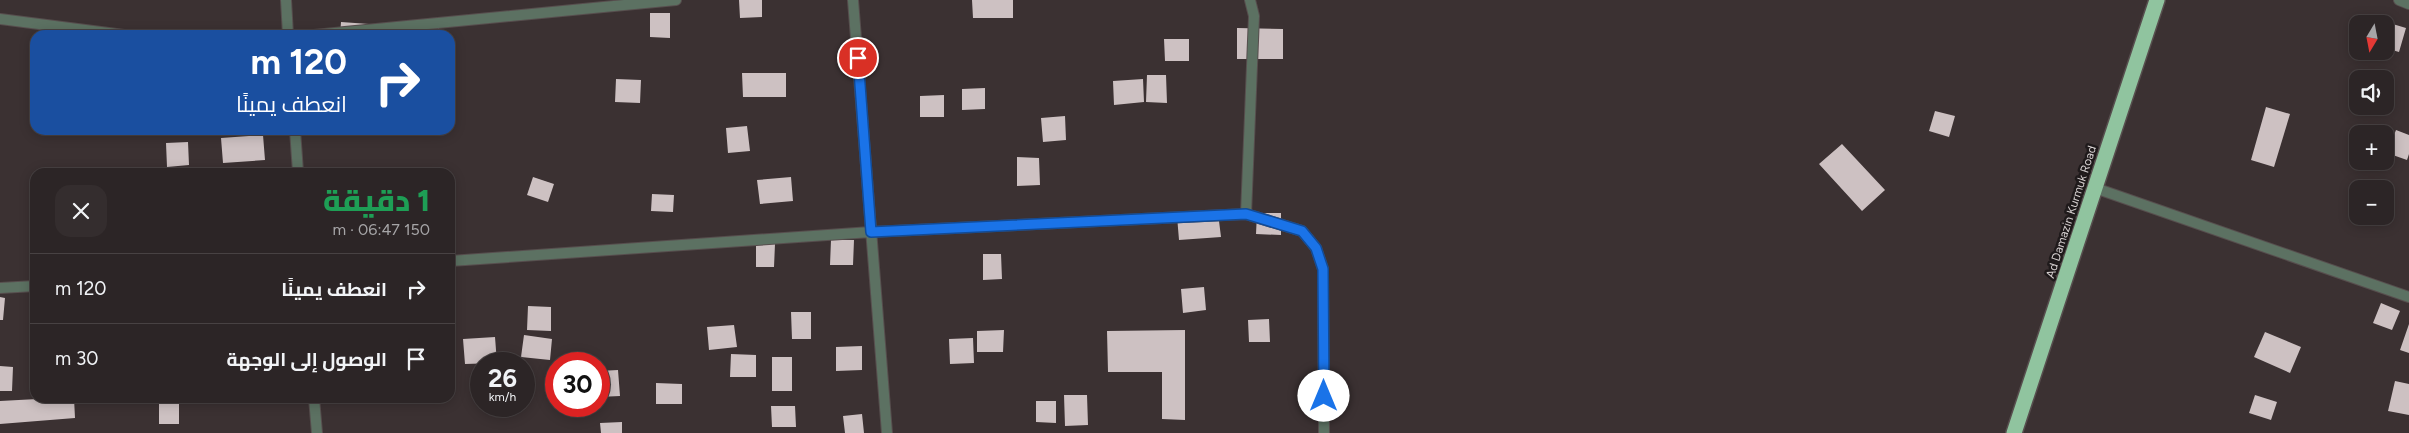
<!DOCTYPE html>
<html lang="ar">
<meta charset="utf-8">
<style>
:root{--surface:#2c2526;--page:#342d2e;--text:#f1f3f6;--muted:#a6a5a7;--line:#484243}
body{margin:0;font-family:Figtree,Cairo,sans-serif;background:var(--page);color:var(--text);direction:rtl;height:100vh;display:flex;flex-direction:column;font-size:19px;white-space:nowrap}
*{box-sizing:border-box;margin:0}
p{font-size:16px;color:var(--muted)}
.icon{flex:none;width:28px;height:28px;fill:none;stroke:currentColor;stroke-width:2;stroke-linecap:round;stroke-linejoin:round}
.map{position:relative;flex:1;overflow:hidden;direction:ltr}
.side{position:absolute;left:30px;top:168px;width:425px;height:235px;display:flex;flex-direction:column;background:var(--surface);border-radius:15px;box-shadow:0 2px 12px #0003,0 0 0 1px var(--line);direction:rtl}
.side>*{flex:none}
.top-card{position:absolute;left:30px;top:30px;width:425px;height:105px;border-radius:15px;box-shadow:0 2px 12px #0003,0 0 0 1px var(--line);direction:rtl;background:#1a4fa0;color:#fff;overflow:hidden}
.needle{width:32px;rotate:190deg}
.controls{position:absolute;left:2349px;top:15px;display:grid;gap:10px}
.controls a{display:grid;place-items:center;width:45px;height:45px;border-radius:10px;background:var(--surface);box-shadow:0 2px 12px #0003,0 0 0 1px var(--line);font-size:25px}
.speed{position:absolute;left:470px;top:352px;display:flex;gap:10px;font-size:25px;font-weight:700;text-align:center}
.speed>*{display:grid;place-content:center;width:65px;height:65px;border-radius:50%;background:var(--surface);box-shadow:0 2px 12px #0003,0 0 0 1px var(--line);line-height:1}
.speed small{font-size:12px;font-weight:400}
.speed .limit{border:8px solid #d22;background:#fff;color:#111}
.pin{position:absolute;display:grid;place-items:center;width:42px;height:42px;color:#fff;margin:-21px;border:2px solid #fff;border-radius:50%;box-shadow:0 1px 5px #0007}
.me{position:absolute;width:55px;margin:-28px;rotate:0deg;stroke-linejoin:round;filter:drop-shadow(0 0 4px #0008)}
.turn{display:flex;align-items:center;gap:18px;height:105px;padding:0 25px;font-size:22px}
.turn .icon{width:65px;height:65px;stroke-width:2.5}
.turn b{display:block;font-size:35px;line-height:42px}
.round{display:grid;place-items:center;flex:none;width:52px;height:52px;border-radius:15px;background:var(--page)}
.head{display:flex;align-items:center;justify-content:space-between;height:85px;padding:0 25px}
h1{font-size:30px;font-weight:800;line-height:38px;color:#1e9e55}
ul{padding:0;list-style:none}
li{display:flex;align-items:center;gap:15px;height:70px;padding:0 25px;border-top:1px solid var(--line)}
li div{flex:1}
li b{display:block;font-size:19px}
li em{font-style:normal}
.map>svg:first-child{display:block}
</style>
<div class="map">
<svg width="2409" height="433" viewBox="0 0 2409 433">
<rect width="100%" height="100%" fill="#3b3132"/>
<path fill="#cdc1c2" d="M739,0H762V17L740,18Z
M972,0H1013V18H973Z
M650,13H670V38L650,37Z
M341,22L383,25L382,35H340Z
M2386,22L2406,28L2399,52L2385,48Z
M439,25V35H394V26Z
M1237,28L1283,29V59H1237Z
M256,30L257,35H240V32Z
M1164,39H1189V61H1165Z
M742,73H786V97H743Z
M1147,75H1166L1167,103L1146,102Z
M616,79L641,80L640,103L615,102Z
M1143,79L1144,102L1114,105L1113,81Z
M985,88V109L962,110V89Z
M2357,93L2358,106H2380L2377,116L2352,107Z
M944,95V117H920V96Z
M2266,107L2290,114L2274,167L2251,160Z
M1935,111L1955,116L1949,137L1929,131Z
M1065,116L1066,140L1043,142L1041,118Z
M747,126L750,151L728,153L726,128Z
M2396,130L2409,135V154L2407,160L2387,153Z
M263,135L265,160L223,163L221,138Z
M188,142L189,165L167,167L166,143Z
M1842,144L1885,190L1862,211L1819,164Z
M1017,157L1039,158L1040,185L1017,186Z
M533,177L554,184L548,202L527,195Z
M791,177L793,201L760,204L757,180Z
M652,194L674,195L673,212L651,211Z
M1218,213L1221,237L1179,240L1177,216Z
M1257,213H1281V235L1256,234Z
M831,240H854L853,265H830Z
M756,244H775L774,267H756Z
M983,254H1001L1002,279L983,280Z
M1204,287L1206,310L1183,313L1181,289Z
M0,297L5,298L3,320H0Z
M2381,303L2400,311L2392,330L2373,323Z
M528,306L551,307V331L527,330Z
M791,312H811V339H792Z
M1269,319L1270,342H1249L1248,320Z
M2409,324V353L2400,350Z
M734,325L737,347L709,350L707,327Z
M1004,330L1003,352H977V331Z
M1185,330V420L1162,419V372H1108L1107,331Z
M2265,332L2301,347L2290,373L2254,357Z
M524,335L552,339L550,360L521,357Z
M495,337L497,363L465,364L463,339Z
M973,338L974,363L950,364L949,339Z
M450,344H453V367H450Z
M862,346V370L836,371V347Z
M731,354L756,355V377H730Z
M772,357H792V391H772Z
M0,366L13,367L12,391H0Z
M618,370L620,396L599,397V371Z
M478,378H481V400L476,399Z
M2395,381L2409,384V415L2388,411Z
M656,383L682,384V404H656Z
M1064,395H1087L1088,425L1065,426Z
M2255,395L2277,402L2271,420L2249,413Z
M56,398H74L75,418L0,424V401Z
M159,400H179V424H159Z
M1036,401H1056V423L1036,422Z
M771,406H795L796,427H772Z
M862,414L864,433H845L843,416Z
M622,422V433H601L600,423Z"/>
<g fill="none" stroke-linecap="round" stroke-linejoin="round">
<g stroke="#574e4e" stroke-width="12">
<path id="street" d="M286,0L288,35
M853,0L887,433
M2399,0L2409,4
M0,19L124,35
M314,35L676,0
M295,130L298,172
M2095,188L2409,297
M1246,214L1254,16L1250,0
M450,261L871,232L1246,214L1302,231L1316,248L1323,269L1324,433
M0,288L35,286
M314,398L317,433"/>
</g>
<g stroke="#574e4e" stroke-width="18">
<path id="highway" d="M2014,433L2157,0"/>
</g>
<use href="#street" stroke="#5c7162" stroke-width="10"/>
<use href="#highway" stroke="#90c49f" stroke-width="15"/>
</g>
<g fill="none" stroke-linecap="round" stroke-linejoin="round">
<g stroke="#114b97" stroke-width="12">
<path id="route" d="M858,58L871,232L1246,214L1302,231L1316,248L1323,269L1324,396"/>
</g>
<use href="#route" stroke="#1a73e8" stroke-width="9"/>
</g>
<g text-anchor="middle" stroke-width="5" stroke-linejoin="round" paint-order="stroke">
<g font-size="12" fill="#d6d0d0" stroke="#1f1a1b">
<text transform="translate(2071 212) rotate(-72)" y="4">Ad Damazin Kurmuk Road</text>
</g>
</g>
</svg>
<div class="controls">
<a><svg class="needle" viewBox="-14 -14 28 28"><path d="M0-13l5 13h-10z" fill="#e53935"/><path d="M0 13l5-13h-10z" fill="#a6a5a7"/></svg></a>
<a><svg class="icon" aria-label="sound" viewBox="0 0 24 24"><path d="M4 9h4l5-4v14l-5-4H4zM17 9q2 3 0 6"/></svg></a>
<a>+</a>
<a>−</a>
</div>
<div class="speed"><div>26<small>km/h</small></div><div class="limit">30</div></div>
<div class="pin" style="left:858px;top:58px;background:#d93025"><svg class="icon" aria-label="arrive" viewBox="0 0 24 24"><path d="M6 21V4h12l-3 4 3 4H6"/></svg></div>
<svg class="me" style="left:1324px;top:396px" viewBox="-20 -20 40 40"><circle r="19" fill="#fff"/><path d="M0-13L10 11 0 6-10 11z" fill="#1a73e8"/></svg>
<div class="top-card">
<div class="turn"><svg class="icon" aria-label="right" viewBox="0 0 24 24"><path d="M7 20v-9h11M14 6l5 5-5 5"/></svg><div><b>120 m</b>انعطف يمينًا</div></div>
</div>
<section class="side">
<div class="head"><div><h1>1 دقيقة</h1><p>150 m · 06:47</p></div><a class="round"><svg class="icon" aria-label="close" viewBox="0 0 24 24"><path d="M6 6l12 12M18 6L6 18"/></svg></a></div>
<ul>
<li><svg class="icon" aria-label="right" viewBox="0 0 24 24"><path d="M7 20v-9h11M14 6l5 5-5 5"/></svg><div><b>انعطف يمينًا</b></div><em>120 m</em></li>
<li><svg class="icon" aria-label="arrive" viewBox="0 0 24 24"><path d="M6 21V4h12l-3 4 3 4H6"/></svg><div><b>الوصول إلى الوجهة</b></div><em>30 m</em></li>
</ul>
</section>
</div>
